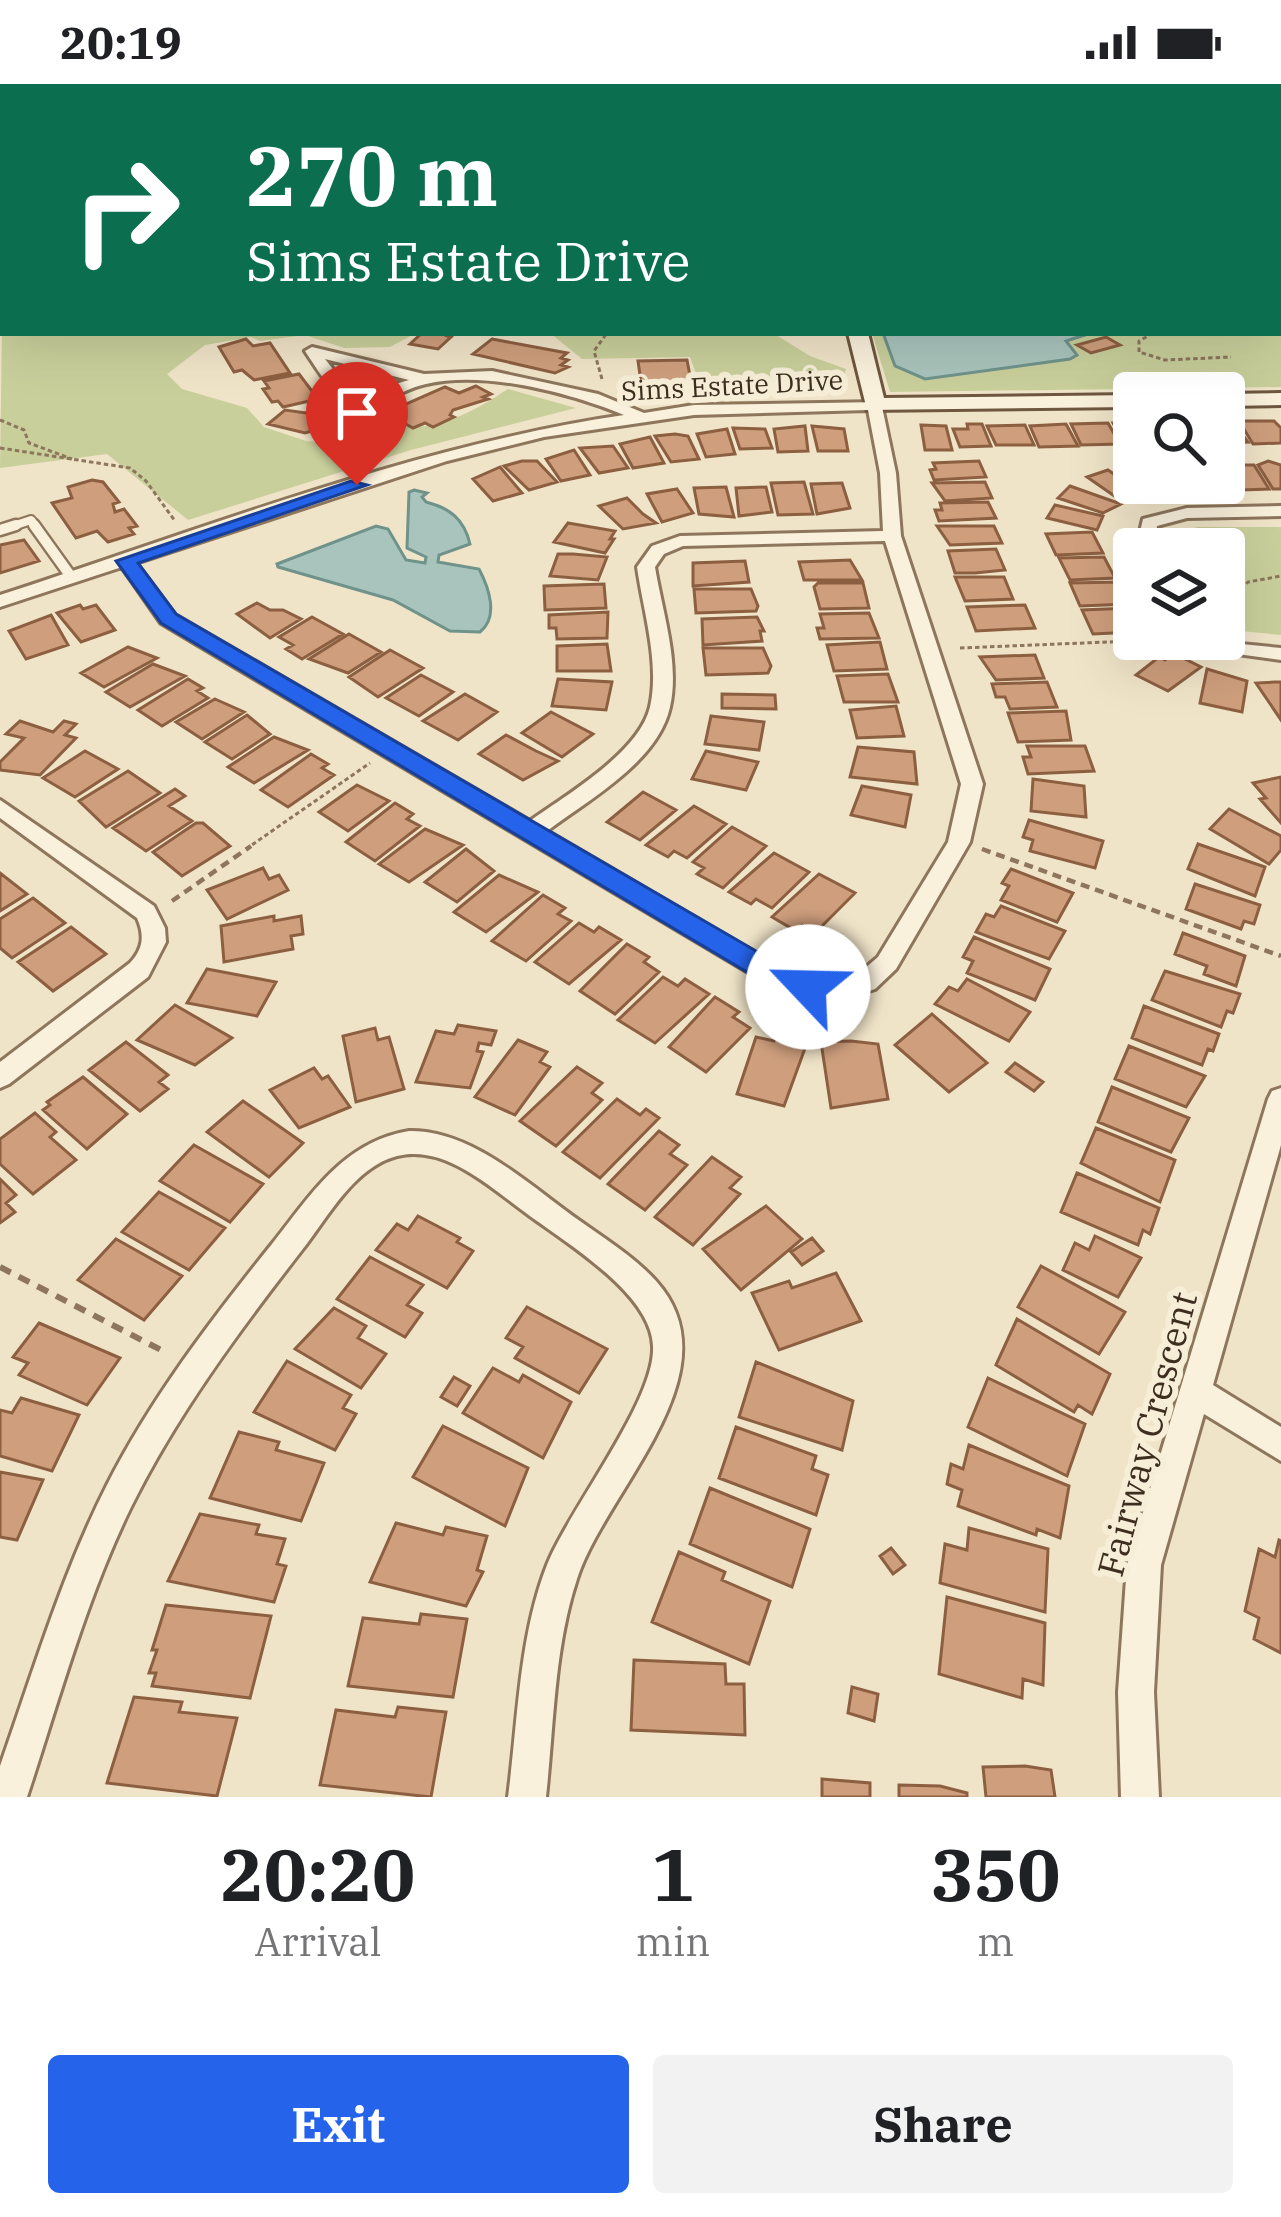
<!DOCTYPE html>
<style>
:root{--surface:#fff;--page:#f2f2f2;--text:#202124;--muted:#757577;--accent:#2563eb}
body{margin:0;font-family:"IBM Plex Serif",serif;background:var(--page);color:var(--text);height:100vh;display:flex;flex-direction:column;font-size:45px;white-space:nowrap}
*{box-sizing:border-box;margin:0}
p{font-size:39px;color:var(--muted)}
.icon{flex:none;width:66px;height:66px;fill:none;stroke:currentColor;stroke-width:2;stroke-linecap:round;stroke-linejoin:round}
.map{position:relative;height:1713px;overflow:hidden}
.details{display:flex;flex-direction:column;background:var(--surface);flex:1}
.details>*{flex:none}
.guide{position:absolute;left:0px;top:0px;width:1281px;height:252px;box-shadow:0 12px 48px #0002;background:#0b6e4f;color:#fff;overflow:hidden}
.tools{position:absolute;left:1113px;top:288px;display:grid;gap:24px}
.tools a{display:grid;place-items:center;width:132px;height:132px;border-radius:12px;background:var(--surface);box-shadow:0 12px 48px #0002;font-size:60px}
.pin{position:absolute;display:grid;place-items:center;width:102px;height:102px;color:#fff;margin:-123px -51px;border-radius:50% 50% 50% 0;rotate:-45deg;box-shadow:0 0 12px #0007}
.pin .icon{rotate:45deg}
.me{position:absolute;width:132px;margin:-66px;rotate:294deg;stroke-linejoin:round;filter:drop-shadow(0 0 9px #0008)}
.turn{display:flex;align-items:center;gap:42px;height:252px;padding:0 48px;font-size:54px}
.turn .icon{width:156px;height:156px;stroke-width:2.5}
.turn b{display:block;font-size:84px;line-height:102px}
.eta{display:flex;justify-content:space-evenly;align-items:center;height:204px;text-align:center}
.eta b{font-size:72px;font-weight:700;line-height:84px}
.cta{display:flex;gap:24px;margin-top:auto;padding:24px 48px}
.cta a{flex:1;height:138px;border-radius:12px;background:var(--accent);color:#fff;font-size:48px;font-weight:700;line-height:138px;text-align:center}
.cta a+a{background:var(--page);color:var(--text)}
.status{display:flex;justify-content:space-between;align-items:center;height:84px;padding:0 60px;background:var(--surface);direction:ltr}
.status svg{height:33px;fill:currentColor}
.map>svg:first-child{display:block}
</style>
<div class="status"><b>20:19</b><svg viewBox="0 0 49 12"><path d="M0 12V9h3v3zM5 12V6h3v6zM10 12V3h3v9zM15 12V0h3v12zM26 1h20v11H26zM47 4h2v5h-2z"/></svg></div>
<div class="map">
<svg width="1281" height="1713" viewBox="0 0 1281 1713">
<rect width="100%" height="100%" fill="#f0e4c8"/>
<path fill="#c9cf9b" d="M433,0H882L885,3H434Z
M905,0H1281V303L890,308L872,249H1278V3Z
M3,172V249H416L390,263L344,264L305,251L260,257L251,253L205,261L167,290L182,305L247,324L264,343L306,357L364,362L391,341C434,350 473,328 508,305L576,324L411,366L188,436L107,370L0,384Z
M550,249H773L810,272L846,285L844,293L816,309L702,306L690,273L582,275Z
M1281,443V551L1241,547L1224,541V465H1175L1171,458L1176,449L1198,443Z"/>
<path fill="#a9c4bc" stroke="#6f938a" stroke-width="3" d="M883,249H1091L1066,257L1077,271L1070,275L925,295L895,282Z
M414,406L427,409L422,413L426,418C450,424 464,435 470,460L439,471L438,478L479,485C489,504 499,533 480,548L450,547L393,516L278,483L277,480L376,442L388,445L406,476L425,479L426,473L407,464L409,408Z"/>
<path fill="#cf9f7d" stroke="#8d5f41" stroke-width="3" d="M422,249H450L447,252L451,253L438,265L410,260Z
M1106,253L1120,261L1091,269L1077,261Z
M246,255L253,262L270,259L290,289L254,296L242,286L234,288L219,263Z
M492,255L567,269L561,274L568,276L561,281L568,283L555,289L473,270Z
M687,276L691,297L641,298L638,277Z
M299,290L318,315L283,323L278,317L272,318L263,305L269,304L264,297Z
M476,302L491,310L483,313L488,315L453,326L450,331L454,333L433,343L425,339L413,344L386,329L445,303L459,309Z
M316,321L332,327L383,337L363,354L330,355L317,352L320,349L315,346L305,349L268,340L285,326L306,329Z
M1239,337H1274L1281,344V359L1253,360Z
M1108,339L1120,360L1081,361L1071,340Z
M1113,339H1134V360H1124Z
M1224,339H1234L1248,358L1224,359Z
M967,340H982L991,362L960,363L953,345H968Z
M1066,340L1078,362L1039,363L1030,342Z
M921,341L946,342L952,366H925Z
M1025,341L1034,361H996L987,342Z
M805,342L808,367L778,368L774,345Z
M812,342L844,345L848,367H818Z
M733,344L765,345L772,364L740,365Z
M727,345L735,370L706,373L697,350Z
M675,350L688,352L699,375L671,378L655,352Z
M650,353L664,379L633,384L620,360Z
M613,362L628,384L599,389L580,364Z
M574,366L590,391L561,397L546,375Z
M522,377H537L557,398L529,406L504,382Z
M979,377L986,393L934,396L930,386L936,385L933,379Z
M1268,377L1281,381V405H1273L1258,381Z
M1226,381H1254L1269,405L1241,406Z
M500,383L522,409L493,417L473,395Z
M1108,386L1140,408L1123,418L1087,393Z
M92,396L103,398L119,418L113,420L115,428L124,425L137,442L129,444L134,450L108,458L97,447L76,454L52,419L72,414L68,403Z
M804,398L813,430L778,431L771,399Z
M985,398L992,414L945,417L932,399Z
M842,399L850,424L817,430L811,400Z
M1070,402L1121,420L1103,429L1058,414Z
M726,403L734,433L699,430L694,404Z
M766,403L772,428L739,432L736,404Z
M677,405L693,429L662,438L647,410Z
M627,414L643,430L656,439L623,445L599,422Z
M988,418L996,434L939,437L935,426H942L940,419Z
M1055,421L1103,432L1097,446L1047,434Z
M568,439L615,447L610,455H614L605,469L554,458Z
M937,442H994L1002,459L950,461Z
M1092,448L1103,469L1056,471L1046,450Z
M24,456L39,477L0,489V461Z
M996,465L1005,486L975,489H955L948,467Z
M558,470H573L607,473L598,496L550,492Z
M1104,473L1115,494L1070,496L1059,474Z
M850,476L862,496H804L799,478Z
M745,477L749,498L693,502V479Z
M955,493H1004L1013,515L965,517Z
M1119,498L1129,520L1080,522L1070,499Z
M818,499H863L869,524L820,525L814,503Z
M604,500L606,524L545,526L544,502Z
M694,505H751L758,522L756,527L696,529Z
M257,519L270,526H283L301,535L270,554L237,530Z
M80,521L83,525L96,521L115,546L81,558L57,529Z
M1025,521L1035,544L976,547L967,523Z
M1131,524L1134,548L1093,550L1082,526Z
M608,528L607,554L557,555L556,544H549V531Z
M869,529L879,554L820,555L817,544H824L820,530Z
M51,531L68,561L26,575L9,547Z
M312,533L343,550L302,575L286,565L293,561L279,553Z
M757,533L764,547H760L762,557L703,561L702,535Z
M349,550L381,568L348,589L309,575Z
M880,558L887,585L834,587L827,561Z
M607,560L611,587H557V562Z
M128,563L157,574L104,603L81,589Z
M703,564H763L771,582L768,589L706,591Z
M390,566L423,584L378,613L349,593Z
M1173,569L1201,583L1168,607L1136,591L1159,573L1165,576Z
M1035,571L1044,594L996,596L980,573Z
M153,580L185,592L130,623L106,608Z
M1207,585L1247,597L1242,628L1200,619Z
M888,590L898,618H844L837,592Z
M421,591L453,608L419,632L386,614Z
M188,595L203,604L197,607L208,614L162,642L138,626Z
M558,595L612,598L606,626L552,622Z
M1047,598L1057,623L1010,625L1005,613H996L992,600Z
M1275,598H1281V636L1256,599Z
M465,610L497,628L458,656L423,637Z
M722,610L775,611L776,625L722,624Z
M215,615L244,628L202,655L176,638Z
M896,622L904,652L857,654L850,626Z
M1066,627L1071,656L1018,658L1008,629Z
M551,628L593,650L562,673L522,649Z
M247,631L270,650L232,675L205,658Z
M711,632L764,638L759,666L705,660Z
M20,637L53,648L64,637L76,640L65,651L76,654L40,691L0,686V678L24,654L6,650Z
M506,651L536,667L558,677L523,696L479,670Z
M274,653L308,666L254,699L228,683Z
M1027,662H1085L1094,687L1028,690L1023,673H1031Z
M858,663L914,668L917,700L850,693Z
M85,667L118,685L75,713L43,694Z
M706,667L758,678L746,706L692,695Z
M311,670L328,680L322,684L334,691L288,723L261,706Z
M128,687L160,709L106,743L79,717Z
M1281,693V739L1260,715L1266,714L1253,699Z
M1033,695L1084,702L1086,733L1031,727Z
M357,701L389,717L348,747L319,728Z
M862,702L911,711L905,743L851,731Z
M175,705L185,712L169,722L192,737L146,767L113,744Z
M643,708L676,726L640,756L607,738Z
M395,719L413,730L407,735L420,742L375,777L346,758Z
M694,722L726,740L687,774L674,767L668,773L646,761Z
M1229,725L1281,752V766L1269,780L1210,745Z
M1029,736L1103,757L1095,784L1030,767L1033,756L1023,753Z
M196,739H203L230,762L182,792L153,768Z
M732,743L766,762L723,804L697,790L704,784L693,778Z
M425,745L463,761L409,798L379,780Z
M1198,760L1265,783L1255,812L1188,785Z
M466,765L494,787L457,818L425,798Z
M774,769L809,788L772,824L756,815L751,820L729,808Z
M263,784L269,795L279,791L288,806L227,835L207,806Z
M1011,785L1073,809L1057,838L1001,816L1009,802L1002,799Z
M0,789L27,810L0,827Z
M819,790L855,809L816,848L802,841L796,847L772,833Z
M499,791L538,808L486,848L454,828Z
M1195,800L1260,821L1254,840L1244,837L1241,845L1186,825Z
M543,811L565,824L558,830L571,837L526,877L492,857Z
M33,814L65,839L12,874L0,864V835Z
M1001,822L1065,847L1049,875L976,848L986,830L994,833Z
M274,832V837L301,832L303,850L291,852L293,865L224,878L221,842Z
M579,839L594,848L599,843L621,856L569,900L535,878Z
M71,843L106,870L53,907L18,878Z
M1183,849L1245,872L1236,902L1204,890L1207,882L1175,870Z
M974,853L1050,885L1035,916L967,889L973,877L963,873Z
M627,860L649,873L644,878L659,888L615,930L580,907Z
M207,885L276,898L257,932L187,919Z
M1165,887L1240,910L1233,929L1227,927L1221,943L1152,916Z
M663,893L678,902L685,895L709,910L655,959L618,936Z
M967,895L1030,928L1009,957L935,920L949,903L958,907Z
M715,913L739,928L733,933L750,944L706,988L669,963Z
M175,921L232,954L195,981L137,956Z
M1144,922L1219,950L1213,967L1208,965L1202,981L1132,954Z
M932,930L987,979L949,1008L895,961Z
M458,941L496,947L491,961L479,959L477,967L483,968L470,1004L416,998L436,947L454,950Z
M375,944L378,956L389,953L404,1005L356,1018L343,952Z
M777,948L808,956L784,1022L737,1010L756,953L774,957Z
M518,956L547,968L540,978L550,983L515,1031L475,1013Z
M851,957L878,960L888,1015L831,1024L821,958Z
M126,958L168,991L159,998L168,1005L140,1027L89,986Z
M1129,962L1205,992L1186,1023L1115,995Z
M1015,979L1043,998L1034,1007L1006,988Z
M577,983L602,999L592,1009L602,1016L556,1062L520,1037Z
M314,984L322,995L328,992L350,1023L299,1044L270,1006Z
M83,993L127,1030L87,1065L43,1026L50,1021L47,1018Z
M1112,1003L1189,1034L1171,1068L1098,1038Z
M617,1015L640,1031L646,1025L659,1034L600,1094L563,1068Z
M243,1017L303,1059L269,1093L207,1048Z
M35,1029L56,1048L50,1053L76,1076L33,1110L0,1080V1055Z
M1096,1044L1175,1076L1160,1118L1081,1079Z
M659,1047L679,1061L670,1070L687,1081L645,1126L608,1100Z
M194,1061L263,1100L230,1138L160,1097Z
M712,1073L741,1093L730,1104L740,1110L693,1161L655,1133Z
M1077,1089L1159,1124L1150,1150L1143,1146L1138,1161L1061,1128Z
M0,1095L16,1111L6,1119L15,1128L0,1139Z
M159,1108L225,1144L189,1186L122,1148Z
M766,1122L802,1155L741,1206L703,1165Z
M418,1132L460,1154L457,1158L473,1167L447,1204L376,1166L397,1140L408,1146Z
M1095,1152L1141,1174L1118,1213L1063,1186L1075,1159L1089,1166Z
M812,1154L823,1167L802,1181L791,1168Z
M116,1155L182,1192L144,1236L78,1196Z
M370,1173L423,1201L407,1221L422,1229L405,1253L337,1215Z
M1041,1182L1125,1228L1099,1270L1018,1223Z
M836,1189L861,1237L779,1266L752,1209L789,1197L792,1204Z
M527,1223L607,1265L579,1309L515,1274L523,1263L506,1254Z
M334,1224L366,1242L358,1254L386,1270L361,1304L295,1265Z
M1017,1235L1110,1290L1092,1330L1078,1321L1074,1328L996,1281Z
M39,1239L120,1274L87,1321L19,1291L28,1279L13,1273Z
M287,1277L351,1311L343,1324L356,1330L335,1366L254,1328Z
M756,1278L853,1317L842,1366L739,1333Z
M493,1284L519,1298L523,1291L571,1318L543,1374L463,1329Z
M454,1293L470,1302L457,1322L441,1313Z
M988,1294L1085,1340L1067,1392L968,1343Z
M21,1314L79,1331L52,1387L0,1372V1326L12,1329Z
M443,1342L528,1384L505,1442L413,1393Z
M736,1343L816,1372L812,1385L828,1391L816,1431L719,1394Z
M239,1348L279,1358L276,1366L324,1379L301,1437L210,1414Z
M969,1361L1069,1402L1060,1454L1037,1445L1036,1451L958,1422L962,1406L947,1400L951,1380L963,1385Z
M0,1388L43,1396L17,1456L0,1453Z
M710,1404L810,1445L792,1503L690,1460Z
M200,1430L259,1441L256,1450L285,1455L277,1480L286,1482L274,1518L168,1497Z
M396,1439L443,1451L446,1443L487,1452L477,1486L483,1488L466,1522L370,1498Z
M969,1444L1048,1465L1045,1528L940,1499L945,1460L967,1466Z
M1279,1456L1281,1457V1569L1254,1555L1259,1534L1245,1527L1259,1465L1275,1473Z
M891,1464L905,1481L893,1490L880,1472Z
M679,1468L725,1488L722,1496L770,1517L749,1580L652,1538Z
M947,1513L1045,1539L1043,1601L1023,1595L1022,1614L939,1590Z
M166,1521L271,1532L250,1614L152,1602L156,1589H149L157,1566H152Z
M421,1530L467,1535L453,1613L348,1602L363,1534L419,1540Z
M634,1576L725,1580L726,1600H744L745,1651L631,1646Z
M852,1603L878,1610L874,1637L848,1629Z
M134,1613L182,1618L179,1628L237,1634L217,1712L107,1699Z
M398,1623L446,1628L431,1713L320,1701L336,1626L395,1633Z
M1025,1682L1051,1686L1055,1713H986L983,1683Z
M822,1695L870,1699V1713H822Z
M899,1701L940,1702L967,1709V1713H899Z"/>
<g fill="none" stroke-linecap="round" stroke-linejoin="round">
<g stroke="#8d765c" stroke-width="9">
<path id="lane-far2" d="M1145,0L1157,3"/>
</g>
<g stroke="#8d765c" stroke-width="12">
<path id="lane-far1" d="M7,444L31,436L37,444"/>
</g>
<g stroke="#8d765c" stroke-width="15">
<path id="lane" d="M34,441L72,494
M0,446L16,441"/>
</g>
<g stroke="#8d765c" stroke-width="6">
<path id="street" d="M340,0H350L351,3H341Z
M312,263L424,290L492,287L598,310L644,329L694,321L881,318L896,389L901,452L983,700L970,758L896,885L875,905L839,917L768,900L161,539L122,483L0,523V511C203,445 413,362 624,331C570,309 485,286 426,300C402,305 381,324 355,318C332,313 318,286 305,267ZM325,275L409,296L361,310L344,299ZM868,326L880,389L883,447L680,452L652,462L637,483C643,526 660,579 650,623C639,669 566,711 530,737L175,531L136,479L447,377L544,353L694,331ZM885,457L961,700L948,758L878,873L857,891L839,897L783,885L547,747C588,716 658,678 670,623C680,579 662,526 655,483L664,470L683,462Z
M1281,422V432L1187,434L1157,442L1154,465H1136L1143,435L1187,424Z
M1224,553L1241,560L1281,564V576L1230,569L1203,555Z
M0,716L154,822L165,844L166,858L148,893L9,1000L0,1004V978L130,879C143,865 145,852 137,834L0,734Z
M1281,1004V1061L1213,1301L1281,1343V1377L1204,1330L1161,1481L1154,1608L1159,1713H1121L1118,1608L1127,1481L1268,1015L1272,1007Z
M409,1047C466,1046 518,1091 562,1124C592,1147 631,1169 656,1197C738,1288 605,1407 577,1495C554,1564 554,1641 546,1713H508C518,1637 519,1552 547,1481C570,1424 656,1316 653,1262C651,1209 566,1159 526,1129C490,1103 445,1060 397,1072C354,1083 328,1133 302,1166C239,1247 177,1330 131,1423C86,1515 59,1616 27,1713H0V1682C33,1588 62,1490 107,1401C152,1313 211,1236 272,1160C311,1111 343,1058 409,1047Z"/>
</g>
<g stroke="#6f573f" stroke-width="6">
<path id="secondary" d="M890,0H905L907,3H892Z
M848,249H868L884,314L1134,311V323L867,326Z
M1281,309V321L1224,322V310Z"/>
</g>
<path stroke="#8d765c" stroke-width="3" stroke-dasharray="4.5 3" stroke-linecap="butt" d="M1153,249L1139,257V268L1165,276L1231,273
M602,295L594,267L607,249
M0,336L24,346L29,359L72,375
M0,364L130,384L146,397L175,437
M1224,520L1248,498L1281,492
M960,564L1182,555
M246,765L370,679"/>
<path stroke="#8d765c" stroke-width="4.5" stroke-dasharray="9 6" stroke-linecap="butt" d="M982,765L1281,872
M172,817L251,762"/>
<path stroke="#8d765c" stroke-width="6" stroke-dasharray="12 9" stroke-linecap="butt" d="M0,1183L163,1267"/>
<use href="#lane-far2" stroke="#faf1dc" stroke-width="6"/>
<use href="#lane-far1" stroke="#faf1dc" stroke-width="8"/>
<use href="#lane" stroke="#faf1dc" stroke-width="10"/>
<use href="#street" fill="#faf1dc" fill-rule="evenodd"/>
<use href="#secondary" fill="#faf1dc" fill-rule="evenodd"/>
</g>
<path fill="#2563eb" stroke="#184099" stroke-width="3" d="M351,397L367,401L138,479L176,530L787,885L818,895L822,903L818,911L808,914L767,900L161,539L116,477Z"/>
<g text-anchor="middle" stroke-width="12" stroke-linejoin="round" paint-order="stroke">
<g font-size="27" fill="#3d2e20" stroke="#f7eed8">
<text transform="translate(732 302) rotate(-3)" y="9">Sims Estate Drive</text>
</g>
<g font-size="36" fill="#3d2e20" stroke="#f7eed8">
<text transform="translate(1147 1350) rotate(-75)" y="13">Fairway Crescent</text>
</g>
</g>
</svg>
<div class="tools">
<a><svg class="icon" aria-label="search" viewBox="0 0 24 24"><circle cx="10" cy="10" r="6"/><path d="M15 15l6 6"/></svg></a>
<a><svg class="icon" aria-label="layers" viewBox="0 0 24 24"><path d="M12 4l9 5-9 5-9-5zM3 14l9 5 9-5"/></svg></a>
</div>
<div class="pin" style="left:357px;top:401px;background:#d93025"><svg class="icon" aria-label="arrive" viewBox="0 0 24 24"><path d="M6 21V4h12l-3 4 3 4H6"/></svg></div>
<svg class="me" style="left:808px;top:903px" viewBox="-20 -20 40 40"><circle r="19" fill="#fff"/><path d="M0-13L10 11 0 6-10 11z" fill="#2563eb"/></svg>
<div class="guide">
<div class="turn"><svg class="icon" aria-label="right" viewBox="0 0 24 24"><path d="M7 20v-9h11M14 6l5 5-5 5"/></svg><div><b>270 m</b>Sims Estate Drive</div></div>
</div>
</div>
<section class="details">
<div class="eta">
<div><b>20:20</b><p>Arrival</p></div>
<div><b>1</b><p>min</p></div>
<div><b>350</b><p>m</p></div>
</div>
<div class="cta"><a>Exit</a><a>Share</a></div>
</section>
